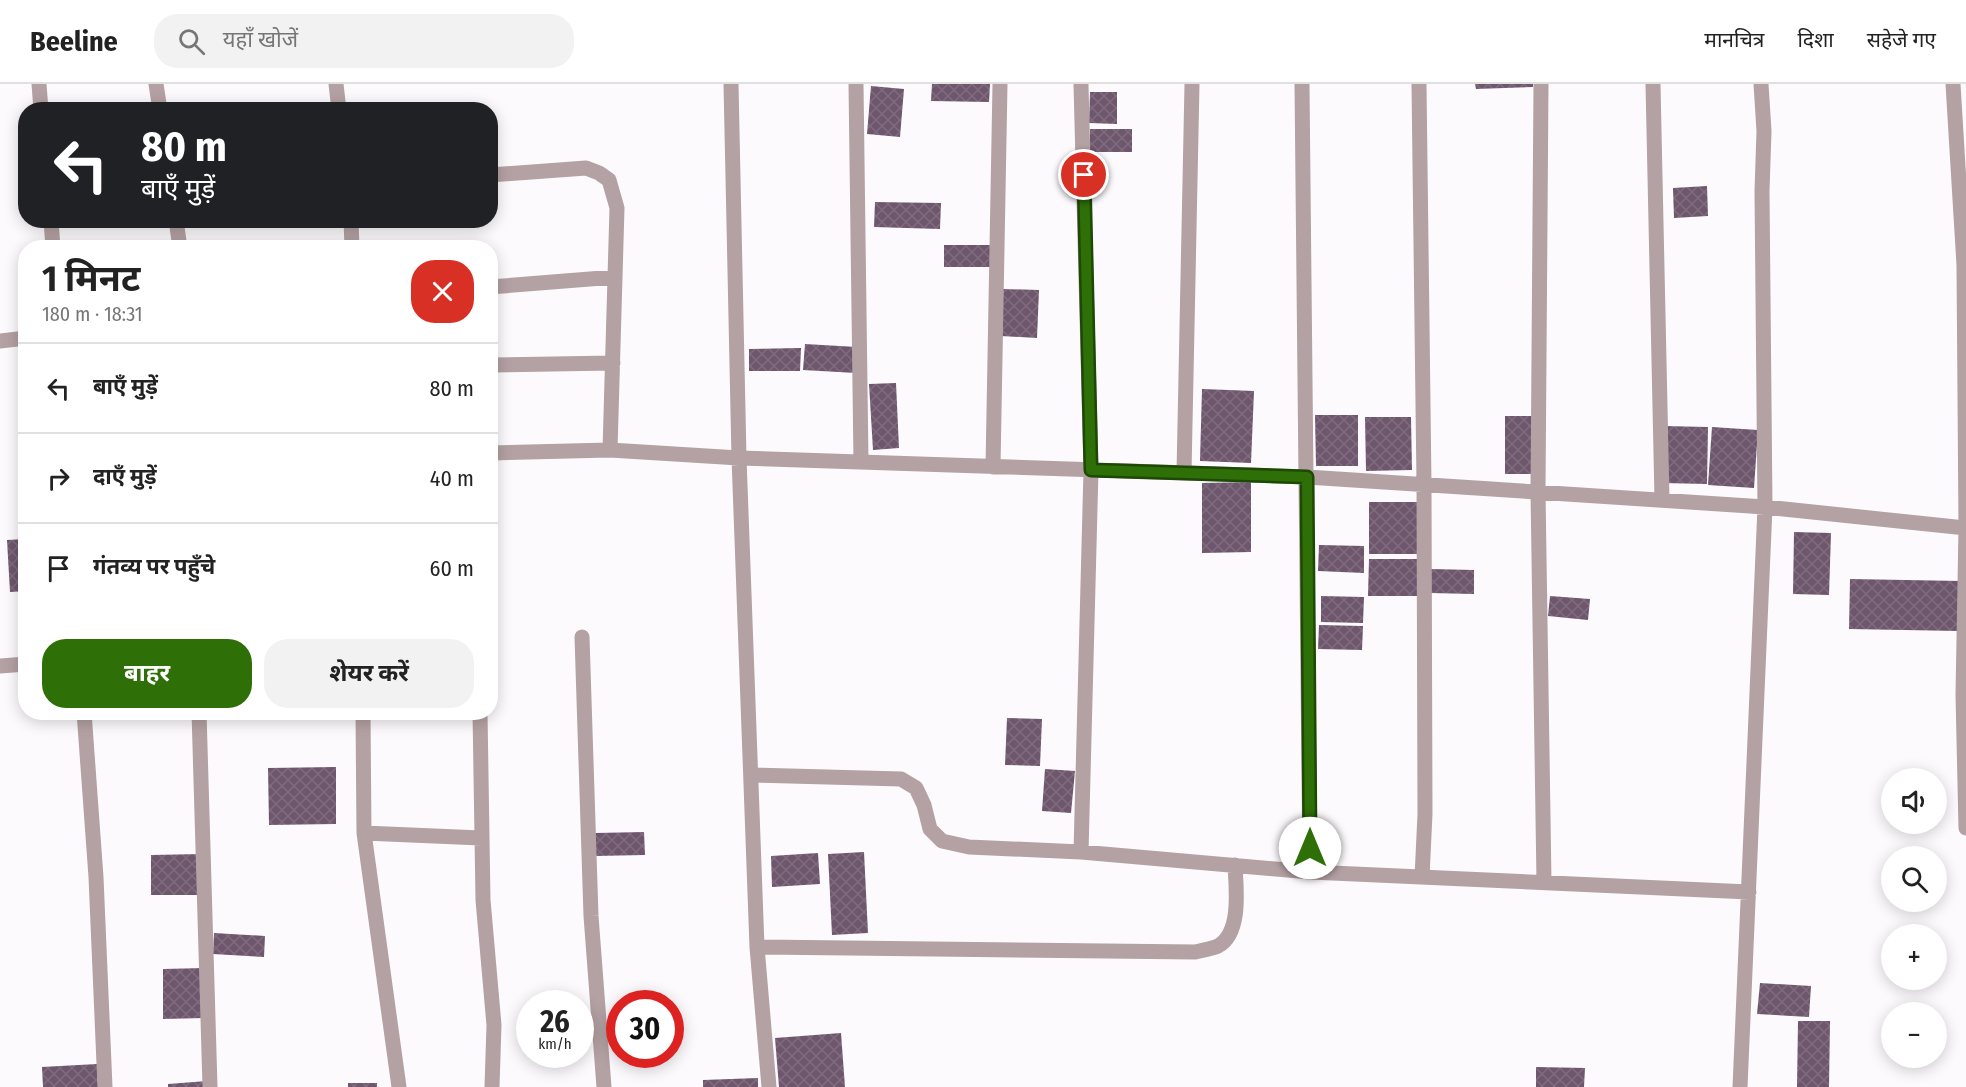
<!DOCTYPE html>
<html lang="hi">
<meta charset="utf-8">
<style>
:root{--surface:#fff;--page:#f2f2f2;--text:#222;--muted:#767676;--line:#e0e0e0;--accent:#2e6f07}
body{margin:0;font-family:"Fira Sans Condensed","Noto Sans Devanagari",sans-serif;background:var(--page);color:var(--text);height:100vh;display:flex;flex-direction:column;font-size:22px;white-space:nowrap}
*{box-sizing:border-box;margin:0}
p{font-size:20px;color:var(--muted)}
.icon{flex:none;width:33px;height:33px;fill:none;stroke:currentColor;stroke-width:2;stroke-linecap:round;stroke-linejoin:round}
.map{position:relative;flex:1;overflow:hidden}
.drawer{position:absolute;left:18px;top:156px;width:480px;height:480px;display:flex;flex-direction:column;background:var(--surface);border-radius:24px;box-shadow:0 3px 15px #0003}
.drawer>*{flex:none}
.hud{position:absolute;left:18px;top:18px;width:480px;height:126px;border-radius:24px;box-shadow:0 3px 15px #0003;background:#202124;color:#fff;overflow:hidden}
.fabs{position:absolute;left:1881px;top:684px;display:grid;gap:12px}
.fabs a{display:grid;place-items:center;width:66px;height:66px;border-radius:50%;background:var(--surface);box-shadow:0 3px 15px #0003;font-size:30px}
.speed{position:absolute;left:516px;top:906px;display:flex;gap:12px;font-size:30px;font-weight:700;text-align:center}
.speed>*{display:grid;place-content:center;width:78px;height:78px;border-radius:50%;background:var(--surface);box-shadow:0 3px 15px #0003;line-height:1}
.speed small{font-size:15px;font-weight:400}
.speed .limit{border:9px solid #d22;background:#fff;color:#111}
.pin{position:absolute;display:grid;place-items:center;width:51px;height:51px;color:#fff;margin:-26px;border:3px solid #fff;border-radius:50%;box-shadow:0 2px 6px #0007}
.me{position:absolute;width:66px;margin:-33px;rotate:0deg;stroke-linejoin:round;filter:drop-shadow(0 0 4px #0008)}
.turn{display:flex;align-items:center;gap:21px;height:126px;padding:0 24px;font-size:27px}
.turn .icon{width:78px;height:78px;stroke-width:2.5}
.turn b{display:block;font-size:42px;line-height:51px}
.round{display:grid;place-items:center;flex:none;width:63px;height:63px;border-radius:24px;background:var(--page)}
.overview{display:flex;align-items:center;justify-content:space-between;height:102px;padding:0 24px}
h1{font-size:36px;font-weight:700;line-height:45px}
.cta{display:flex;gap:12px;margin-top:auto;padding:12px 24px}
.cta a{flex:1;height:69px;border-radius:24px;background:var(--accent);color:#fff;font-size:24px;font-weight:700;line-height:69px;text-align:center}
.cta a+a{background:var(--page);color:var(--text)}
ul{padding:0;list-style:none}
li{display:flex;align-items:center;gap:18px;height:90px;padding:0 24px;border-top:2px solid var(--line)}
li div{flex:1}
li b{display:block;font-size:22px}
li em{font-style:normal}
header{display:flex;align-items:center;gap:36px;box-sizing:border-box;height:84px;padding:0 30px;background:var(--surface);border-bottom:2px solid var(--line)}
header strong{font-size:28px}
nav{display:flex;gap:33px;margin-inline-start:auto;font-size:21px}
.search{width:420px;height:54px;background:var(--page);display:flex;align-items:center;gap:15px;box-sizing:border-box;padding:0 21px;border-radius:24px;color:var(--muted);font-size:22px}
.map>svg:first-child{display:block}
</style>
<header>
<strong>Beeline</strong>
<div class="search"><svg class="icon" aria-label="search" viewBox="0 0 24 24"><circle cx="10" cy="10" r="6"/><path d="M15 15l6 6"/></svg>यहाँ खोजें</div>
<nav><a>मानचित्र</a><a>दिशा</a><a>सहेजे गए</a></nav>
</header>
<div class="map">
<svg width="1966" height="1003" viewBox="0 0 1966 1003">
<defs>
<pattern id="building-cross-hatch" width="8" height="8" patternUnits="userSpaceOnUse" patternTransform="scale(1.5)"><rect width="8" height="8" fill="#6e566d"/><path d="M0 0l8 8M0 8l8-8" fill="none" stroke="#7f6c7f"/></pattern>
</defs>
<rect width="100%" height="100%" fill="#fdfafe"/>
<path fill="url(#building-cross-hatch)" d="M932,0H990L989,18L931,17Z
M1475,0H1533V3L1476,5Z
M871,2L904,5L900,53L867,50Z
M1090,8H1117V40L1089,39Z
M1090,45H1132V68H1090Z
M1707,102L1708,132L1674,134L1673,104Z
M875,118L941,119L940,145L874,143Z
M944,161H996V183H944Z
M1003,205L1039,206L1037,254L1001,252Z
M805,260L857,263L856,289L803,286Z
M801,264L800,287H749V265Z
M896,299L899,364L873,366L869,300Z
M1202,305L1254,307L1251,379L1200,377Z
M1315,331H1358V382H1316Z
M1505,332H1537V390H1505Z
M1365,333H1411L1412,386L1366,387Z
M1663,342L1708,343L1707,400L1662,399Z
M1712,343L1758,346L1754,404L1708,401Z
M1251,398V468L1202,469V399Z
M1369,418H1418V470H1369Z
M1794,448L1831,449L1829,511L1793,510Z
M26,455V507L10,508L7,456Z
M1319,461L1364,462V489L1318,487Z
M1369,475H1418V512H1368Z
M1430,485L1474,486V510L1430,509Z
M1850,495L1961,497L1959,547L1849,545Z
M1321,512L1364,513L1363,539L1321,538Z
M1550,512L1590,515L1588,536L1548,532Z
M1319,541L1363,542L1362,566L1318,565Z
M1007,634L1042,635L1040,682L1005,681Z
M336,683V740L269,741L268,684Z
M1045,685L1075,687L1071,729L1042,727Z
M644,748L645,771L595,772V749Z
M864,768L868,849L832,851L828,770Z
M818,769L820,800L772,803L771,772Z
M203,770V811H151V771Z
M214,849L265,852L264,873L213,870Z
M204,884V934L163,935V885Z
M1760,899L1811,902L1809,933L1757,930Z
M1798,937H1830L1829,1003H1797Z
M841,949L845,1003H779L775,954Z
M97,980L98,1003H43L42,983Z
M1536,983L1585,984L1584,1003H1536Z
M758,994V1003H703V996Z
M207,997V1003H168V1000Z
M348,999H377V1003H348Z"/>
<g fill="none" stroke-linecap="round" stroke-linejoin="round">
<path stroke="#b4a1a3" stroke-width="15" d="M39,0L41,26
M156,0L160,26
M336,0L339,26
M731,0L739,374L757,863L769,1003
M856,0L861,378
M1302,0L1310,788
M1419,0L1424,400L1425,730L1422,793
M1541,0L1538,408L1544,798
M1653,0L1662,415L1659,416
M1953,0L1964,181L1966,444L1963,611L1966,744
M490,91L586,84L599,89L609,96L617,124L610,366
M51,136L53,164
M176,136L180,164
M351,136L352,164
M490,203L615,193
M0,257L26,254
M490,281L613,279
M490,369L610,366L739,374L1307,393L1765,423L1966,444
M993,383L1000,0
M1184,389L1192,0
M582,553L591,832L604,1003
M0,582L26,580
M84,628L96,793L105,1003
M199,628L210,1003
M363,628L364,749L399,1003
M480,628L483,816L494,941L492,1003
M751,691L901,695L916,704L924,721L930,745L942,757L969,763L1081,768L1310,788L1749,808
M364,749L481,754
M1081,768L1091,386L1081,0
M757,863L1195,868C1202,866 1212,865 1218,862C1242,849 1236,803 1235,781
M1740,1003L1765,423L1762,107L1764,47L1761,0"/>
</g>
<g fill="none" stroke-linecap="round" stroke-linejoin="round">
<g stroke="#1e4805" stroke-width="15">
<path id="route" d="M1084,91L1091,386L1307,393L1310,764"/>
</g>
<use href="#route" stroke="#2e6f07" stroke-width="10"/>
</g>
</svg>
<div class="fabs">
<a><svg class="icon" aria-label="sound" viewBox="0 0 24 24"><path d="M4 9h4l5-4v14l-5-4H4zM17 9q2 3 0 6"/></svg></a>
<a><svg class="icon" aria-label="search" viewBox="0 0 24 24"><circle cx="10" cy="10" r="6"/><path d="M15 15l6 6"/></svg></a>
<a>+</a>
<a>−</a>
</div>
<div class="speed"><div>26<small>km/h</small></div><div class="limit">30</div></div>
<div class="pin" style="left:1084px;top:91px;background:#d93025"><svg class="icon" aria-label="arrive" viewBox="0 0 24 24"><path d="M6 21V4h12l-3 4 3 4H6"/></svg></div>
<svg class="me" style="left:1310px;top:764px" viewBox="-20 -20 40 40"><circle r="19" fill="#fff"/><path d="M0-13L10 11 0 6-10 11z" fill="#2e6f07"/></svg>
<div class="hud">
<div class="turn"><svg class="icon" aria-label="left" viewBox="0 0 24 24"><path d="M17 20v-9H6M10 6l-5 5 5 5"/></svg><div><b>80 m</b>बाएँ मुड़ें</div></div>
</div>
<section class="drawer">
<div class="overview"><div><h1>1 मिनट</h1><p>180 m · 18:31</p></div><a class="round" style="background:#d93025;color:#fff"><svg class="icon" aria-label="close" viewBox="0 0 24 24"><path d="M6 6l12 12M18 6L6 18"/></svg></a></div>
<ul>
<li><svg class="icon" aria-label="left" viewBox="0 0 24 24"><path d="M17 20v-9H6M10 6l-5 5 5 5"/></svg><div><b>बाएँ मुड़ें</b></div><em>80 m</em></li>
<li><svg class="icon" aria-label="right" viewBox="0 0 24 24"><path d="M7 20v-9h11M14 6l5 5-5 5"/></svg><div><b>दाएँ मुड़ें</b></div><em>40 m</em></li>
<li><svg class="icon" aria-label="arrive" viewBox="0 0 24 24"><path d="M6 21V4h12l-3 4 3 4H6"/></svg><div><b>गंतव्य पर पहुँचे</b></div><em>60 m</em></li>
</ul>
<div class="cta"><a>बाहर</a><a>शेयर करें</a></div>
</section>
</div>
